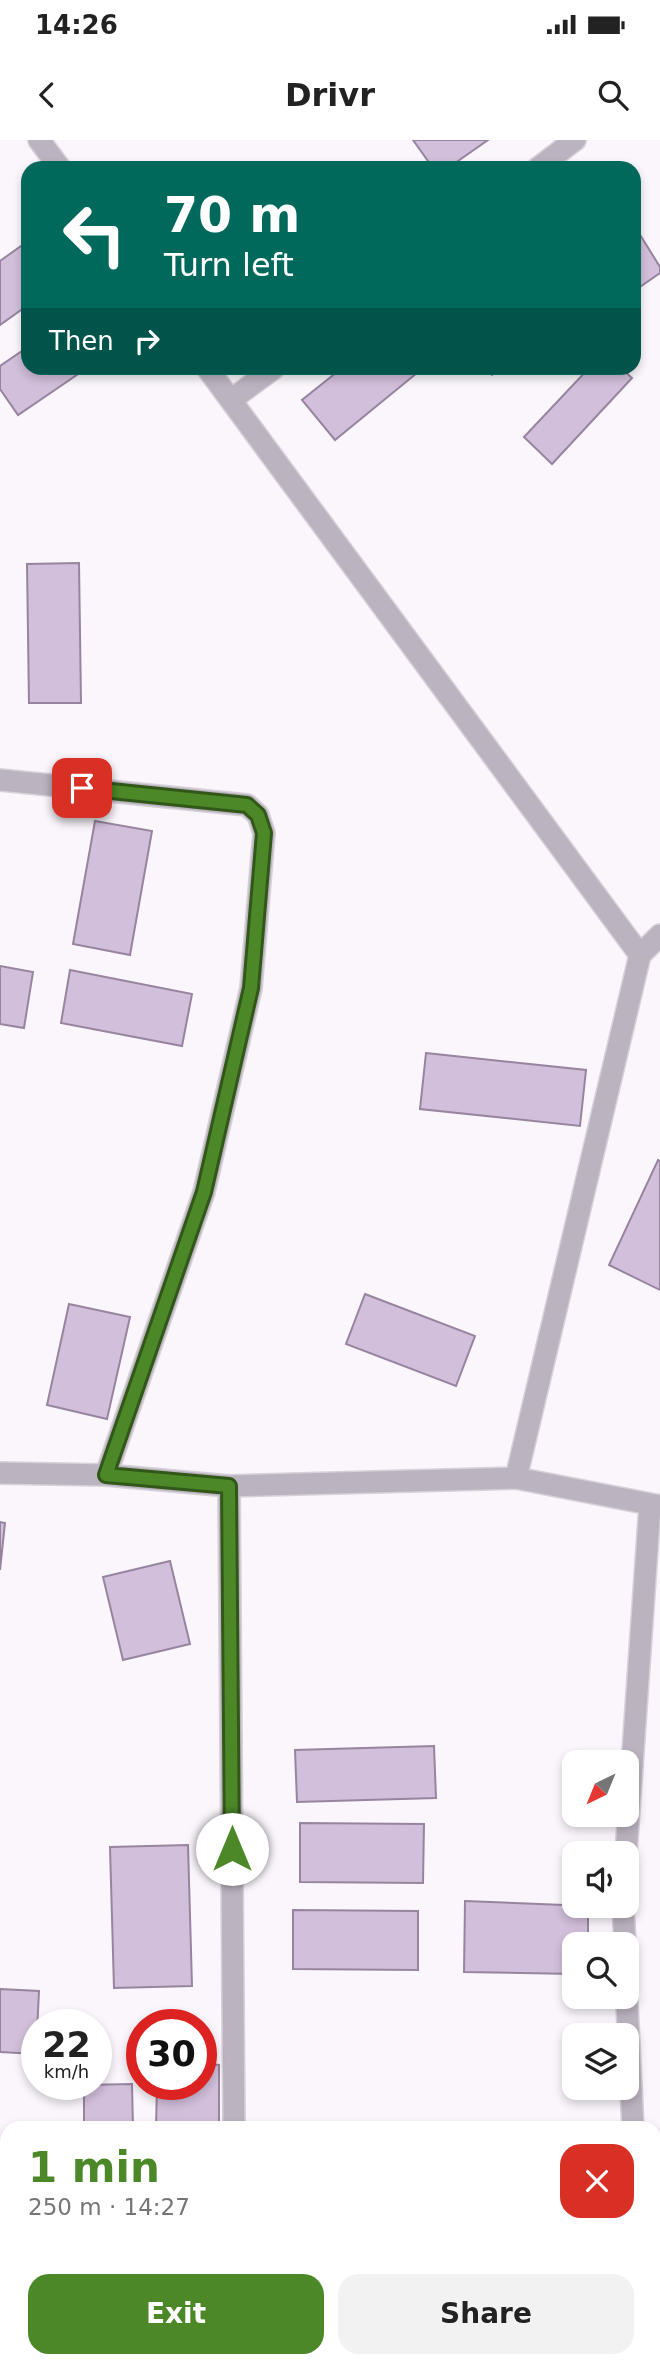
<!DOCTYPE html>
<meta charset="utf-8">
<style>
:root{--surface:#fff;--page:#f2f2f2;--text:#222;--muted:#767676;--accent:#4c8827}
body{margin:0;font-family:"DejaVu Sans",sans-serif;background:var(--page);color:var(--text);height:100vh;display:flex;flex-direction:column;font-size:26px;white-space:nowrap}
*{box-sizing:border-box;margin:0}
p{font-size:23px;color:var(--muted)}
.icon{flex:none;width:38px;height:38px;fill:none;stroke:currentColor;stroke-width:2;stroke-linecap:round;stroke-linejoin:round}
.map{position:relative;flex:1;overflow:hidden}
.details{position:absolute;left:0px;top:1981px;width:662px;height:247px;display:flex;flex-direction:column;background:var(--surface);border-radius:21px 21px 0 0;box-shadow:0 4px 10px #0003}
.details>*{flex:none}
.top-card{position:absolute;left:21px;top:21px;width:620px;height:214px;border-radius:21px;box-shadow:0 4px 10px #0003;background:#00695c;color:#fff;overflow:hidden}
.needle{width:46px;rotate:223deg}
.controls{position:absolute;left:562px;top:1610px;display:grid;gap:14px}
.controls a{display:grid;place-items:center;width:77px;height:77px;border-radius:14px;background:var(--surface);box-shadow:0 4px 10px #0003;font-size:35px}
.speed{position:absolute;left:21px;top:1869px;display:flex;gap:14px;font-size:35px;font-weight:700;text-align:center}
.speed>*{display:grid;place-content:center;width:91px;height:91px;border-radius:50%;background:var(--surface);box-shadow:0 4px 10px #0003;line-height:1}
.speed small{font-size:18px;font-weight:400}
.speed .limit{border:10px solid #d22;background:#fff;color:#111}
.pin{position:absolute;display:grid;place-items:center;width:60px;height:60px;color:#fff;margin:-30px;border-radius:14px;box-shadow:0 4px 10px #0006}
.me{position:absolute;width:77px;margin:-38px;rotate:0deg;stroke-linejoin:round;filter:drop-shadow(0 0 5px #0008)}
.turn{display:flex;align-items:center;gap:24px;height:147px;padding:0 28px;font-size:32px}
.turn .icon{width:91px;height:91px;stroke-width:2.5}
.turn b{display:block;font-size:49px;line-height:60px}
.then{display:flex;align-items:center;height:66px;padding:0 28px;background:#0003;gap:14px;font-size:26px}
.round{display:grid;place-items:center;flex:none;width:74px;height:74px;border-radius:21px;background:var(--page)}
.headline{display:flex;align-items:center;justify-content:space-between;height:119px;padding:0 28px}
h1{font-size:42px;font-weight:600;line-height:52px;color:var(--accent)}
.primary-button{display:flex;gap:14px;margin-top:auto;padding:14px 28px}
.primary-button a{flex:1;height:80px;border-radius:21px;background:var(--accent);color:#fff;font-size:28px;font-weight:600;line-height:80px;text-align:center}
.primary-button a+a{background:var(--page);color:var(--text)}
.status{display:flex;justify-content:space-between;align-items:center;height:49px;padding:0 35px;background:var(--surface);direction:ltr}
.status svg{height:19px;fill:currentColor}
header{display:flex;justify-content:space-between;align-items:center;height:91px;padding:0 28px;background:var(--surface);font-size:32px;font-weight:600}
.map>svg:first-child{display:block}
</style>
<div class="status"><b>14:26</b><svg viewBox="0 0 49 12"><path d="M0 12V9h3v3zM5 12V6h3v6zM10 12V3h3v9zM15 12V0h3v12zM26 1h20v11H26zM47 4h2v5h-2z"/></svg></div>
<header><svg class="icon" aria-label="back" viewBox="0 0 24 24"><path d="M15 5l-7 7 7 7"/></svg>Drivr<svg class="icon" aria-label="search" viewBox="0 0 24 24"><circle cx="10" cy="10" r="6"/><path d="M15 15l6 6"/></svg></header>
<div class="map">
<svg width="660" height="2227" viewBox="0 0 660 2227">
<rect width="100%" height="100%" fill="#faf6fc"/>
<path fill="#d2bfdb" stroke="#97849f" stroke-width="2" d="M413,0H488L448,28H433Z
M634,85L660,127V133L634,151Z
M28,101V165L0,185V121Z
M28,207V228H87L18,275L0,249V226Z
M342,228H423L335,300L302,260Z
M486,228H501L492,235Z
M589,228H621L632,238L552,324L524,297Z
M79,423L81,563H29L27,424Z
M95,681L152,691L130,815L73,804Z
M0,826L33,832L24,888L0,884Z
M70,830L192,854L182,906L61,883Z
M426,913L586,930L580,986L420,969Z
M658,1020L660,1021V1150L609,1125Z
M365,1154L475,1196L456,1246L346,1204Z
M69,1164L130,1177L107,1279L47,1265Z
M0,1382L5,1383L0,1430Z
M170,1421L190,1504L123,1520L103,1437Z
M434,1606L436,1658L297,1662L295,1610Z
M300,1683L424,1684L423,1743L300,1742Z
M188,1705L192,1846L114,1848L110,1707Z
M465,1761L588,1766V1804H574V1834L464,1832Z
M293,1770L418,1771V1830L293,1829Z
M0,1849L39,1851L36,1914L0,1912Z
M201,1923L219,1925V1988H156L157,1944H201Z
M132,1944L133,1988H84V1945Z"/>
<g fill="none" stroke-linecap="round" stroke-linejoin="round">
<g stroke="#d7d2d9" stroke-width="24">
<path id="minor" d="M39,0L60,28
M538,28L575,0
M207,228L640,815
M231,260L274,228
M0,640L247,665L258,675L264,693L251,848L204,1052L106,1335
M0,1333L106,1335L229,1346L516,1338L660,1366
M516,1338L640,815L660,795
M229,1346L234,1988
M626,1713L650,1365
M623,1766L625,1804
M626,1844L633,1988
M654,2098H660
M0,2135H7"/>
</g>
<use href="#minor" stroke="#bcb3c0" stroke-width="21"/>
</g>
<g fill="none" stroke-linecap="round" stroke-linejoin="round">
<g stroke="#315819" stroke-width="18">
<path id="route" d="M82,648L247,665L258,675L264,693L251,848L204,1052L106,1335L229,1346L232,1709"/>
</g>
<use href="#route" stroke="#4c8827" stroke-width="12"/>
</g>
</svg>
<div class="controls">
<a><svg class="needle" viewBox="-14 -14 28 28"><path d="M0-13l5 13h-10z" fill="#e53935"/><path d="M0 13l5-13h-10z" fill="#767676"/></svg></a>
<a><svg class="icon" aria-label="sound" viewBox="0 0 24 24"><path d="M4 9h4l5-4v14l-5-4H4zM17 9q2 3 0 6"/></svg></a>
<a><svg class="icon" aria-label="search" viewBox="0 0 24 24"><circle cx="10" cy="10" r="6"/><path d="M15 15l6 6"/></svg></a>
<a><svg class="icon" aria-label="layers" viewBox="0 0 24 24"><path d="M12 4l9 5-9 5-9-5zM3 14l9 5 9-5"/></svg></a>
</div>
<div class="speed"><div>22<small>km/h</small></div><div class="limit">30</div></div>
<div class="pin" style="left:82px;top:648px;background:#d93025"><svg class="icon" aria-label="arrive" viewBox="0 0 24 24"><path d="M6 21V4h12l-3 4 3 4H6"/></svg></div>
<svg class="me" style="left:232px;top:1709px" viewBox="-20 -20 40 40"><circle r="19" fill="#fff"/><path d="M0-13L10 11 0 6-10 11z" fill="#4c8827"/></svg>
<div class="top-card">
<div class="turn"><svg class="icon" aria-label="left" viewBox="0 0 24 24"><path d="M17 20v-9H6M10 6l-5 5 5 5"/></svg><div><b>70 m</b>Turn left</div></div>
<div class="then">Then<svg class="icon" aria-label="right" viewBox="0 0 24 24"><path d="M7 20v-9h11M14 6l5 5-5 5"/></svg></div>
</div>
<section class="details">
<div class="headline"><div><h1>1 min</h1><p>250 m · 14:27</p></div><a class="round" style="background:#d93025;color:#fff"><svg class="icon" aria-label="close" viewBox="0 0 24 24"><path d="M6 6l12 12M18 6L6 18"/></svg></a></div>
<div class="primary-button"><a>Exit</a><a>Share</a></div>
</section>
</div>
